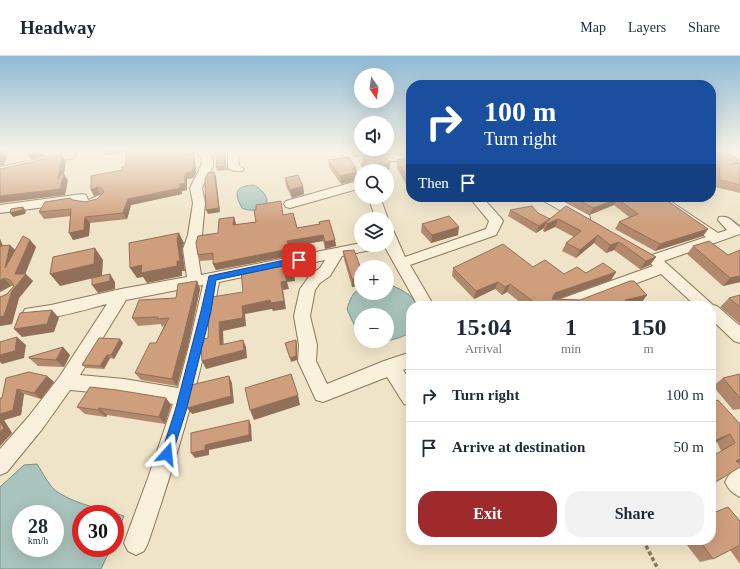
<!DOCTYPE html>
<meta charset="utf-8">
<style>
:root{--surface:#fff;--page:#f2f2f3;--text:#1f2937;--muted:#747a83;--line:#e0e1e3;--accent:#9e2a2b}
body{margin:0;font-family:Georgia,serif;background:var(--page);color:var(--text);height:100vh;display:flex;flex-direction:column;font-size:15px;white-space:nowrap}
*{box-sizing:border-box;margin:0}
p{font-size:13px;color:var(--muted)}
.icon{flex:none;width:22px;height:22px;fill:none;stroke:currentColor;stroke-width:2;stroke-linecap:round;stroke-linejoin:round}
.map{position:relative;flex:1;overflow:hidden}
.side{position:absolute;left:406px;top:245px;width:310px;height:244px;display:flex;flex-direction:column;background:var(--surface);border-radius:16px;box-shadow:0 4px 16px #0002}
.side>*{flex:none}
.top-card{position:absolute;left:406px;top:24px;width:310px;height:122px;border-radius:16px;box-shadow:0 4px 16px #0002;background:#1a4fa0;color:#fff;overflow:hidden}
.needle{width:26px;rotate:166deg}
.tools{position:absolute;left:354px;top:12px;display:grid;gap:8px}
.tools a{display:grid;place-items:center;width:40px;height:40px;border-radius:50%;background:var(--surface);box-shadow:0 4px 16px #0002;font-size:20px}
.speed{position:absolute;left:12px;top:449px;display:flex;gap:8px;font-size:20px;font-weight:700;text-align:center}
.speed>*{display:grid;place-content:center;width:52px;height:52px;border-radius:50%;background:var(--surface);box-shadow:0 4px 16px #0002;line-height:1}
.speed small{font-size:10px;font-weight:400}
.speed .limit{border:6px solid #d22;background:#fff;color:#111}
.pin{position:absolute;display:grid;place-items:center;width:34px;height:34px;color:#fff;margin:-17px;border-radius:8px;box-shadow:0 2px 6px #0006}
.me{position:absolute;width:44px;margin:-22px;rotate:18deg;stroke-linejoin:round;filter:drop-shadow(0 0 3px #0008)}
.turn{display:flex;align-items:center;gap:14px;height:84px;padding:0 12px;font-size:18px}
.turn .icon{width:52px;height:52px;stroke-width:2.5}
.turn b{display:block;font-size:28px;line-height:34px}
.then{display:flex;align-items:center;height:38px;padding:0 12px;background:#0003;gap:8px;font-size:15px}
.eta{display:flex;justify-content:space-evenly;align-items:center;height:68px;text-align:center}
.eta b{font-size:24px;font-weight:800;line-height:28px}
.button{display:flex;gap:8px;margin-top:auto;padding:8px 12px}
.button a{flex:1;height:46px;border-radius:16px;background:var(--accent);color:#fff;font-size:16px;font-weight:800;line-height:46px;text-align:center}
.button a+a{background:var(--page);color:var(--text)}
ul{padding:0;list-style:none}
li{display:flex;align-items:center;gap:12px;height:52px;padding:0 12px;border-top:1px solid var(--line)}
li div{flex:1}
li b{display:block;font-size:15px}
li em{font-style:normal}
header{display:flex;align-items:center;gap:24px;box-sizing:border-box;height:56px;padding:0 20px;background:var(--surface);border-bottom:1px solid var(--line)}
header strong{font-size:19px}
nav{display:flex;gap:22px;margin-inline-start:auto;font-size:14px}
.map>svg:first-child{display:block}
</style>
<header>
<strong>Headway</strong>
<nav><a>Map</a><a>Layers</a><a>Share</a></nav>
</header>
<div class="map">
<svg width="740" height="513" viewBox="0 0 740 513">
<rect width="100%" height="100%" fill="#f0e4c8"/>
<path fill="#a9c4bc" stroke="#6f938a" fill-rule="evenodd" d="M254,129C262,134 268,139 267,149C259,154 250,156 242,152C233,136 236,130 254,129Z
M387,228C400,232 412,239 420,250H411C411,277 415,278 387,285V259H361V284L347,253C350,244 352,236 361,232V237H387Z
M37,408C43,417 49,431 59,437C78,449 103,453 124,460L115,482V458H81V492H111L101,513H0V431L24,409ZM21,458H55V492H21Z"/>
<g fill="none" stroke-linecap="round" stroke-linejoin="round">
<g stroke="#8d765c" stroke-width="2">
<path id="minor" d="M66,94H76C76,100 75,102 69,103L0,117V111L66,97Z
M196,94H207L213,103V110L202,132L205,147L202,179L197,193L201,219L361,187V189H382L380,192L342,200L330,220L320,227L315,234L310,260L317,289L316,305L327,328L384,305L411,296V311L403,314L411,326V350L404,348L387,321L323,346L316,344L298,305L299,289L294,260L300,233L310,219L320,212L325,204L219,226C203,315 177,401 148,487L144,495L136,499L128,495L124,487L148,422L173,348L124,339L70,334L43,372L7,416L0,419V393L29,360L60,320L107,248C87,253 44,267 25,261L23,257L25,253L51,249L121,233L187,221L183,193L188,179L193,147L190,132L201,110L202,103ZM203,229L189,290L178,332L124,323L80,319L126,244Z
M228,94L238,95L239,110L244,113L242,115H234L228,112Z
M340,94H351L355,101L411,98V104L360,107L366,115H361V119L357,118Z
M361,124V132L290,152L286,151L284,148L286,145Z
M82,138L86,139L88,144L100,139L104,140L106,143C99,152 87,152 77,149L75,147L0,157V149Z
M368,141H380L388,163L387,165V163H376Z
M469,141H482L501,162L503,165L496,179L410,209L434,250H418L386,193L385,189H387V172L392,173L394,176L405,201L486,173L489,165Z
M540,141H555L589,159L590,162L589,165H579L542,144Z
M650,141H664L718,177L727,174L718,164L719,161C729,159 733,166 740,171V178L664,205L713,249L717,250L740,270V287L734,285L711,263V250H696L661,218L575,250H550L552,246L653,210L647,203L649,200L706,181Z
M740,411V441C732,437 729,434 725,426C729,418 732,415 740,411Z"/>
</g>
<path stroke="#8d765c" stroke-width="3.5" stroke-dasharray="4 2.5" stroke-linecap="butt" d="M643,484L658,513"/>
<use href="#minor" fill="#faf1dc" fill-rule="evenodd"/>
</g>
<path fill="#b2896c" d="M102,94H185L186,98L193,97L195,103L196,117L193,122L187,123V134L182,135V138L131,149L127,163L90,167L89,180L73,184L71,160L44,163L39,156L73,144L85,146L97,143L102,138H100L94,140L91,134L122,114L126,110V97L105,99Z
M218,94H226V109L227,110L229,114L217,115L216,111Z
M711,94L740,104L737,108L740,107V137L715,131V112L711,110Z
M363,101L389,115H362Z
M411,101L407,130L397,112V104Z
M328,104L356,112L357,124L341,128L329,111Z
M285,122L303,130L304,138L292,142L286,130Z
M565,141H662L708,173L703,180L655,195L615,173L619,166L629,161L614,149L589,159L564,144Z
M566,150L656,201L650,209L640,213L614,194L606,197L594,187L576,202L562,195L566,187L574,181L555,171L544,176L543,174L544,172L536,177L508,160L510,154L538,157L550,163Z
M283,159L297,172L319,168V166L335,184L336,190L325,193L323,185L288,191L290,200L216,214L213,208V204L200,205L198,199L218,177L234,161L236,169L256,166Z
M422,168L458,179L431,187L421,176Z
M0,183L3,190L10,189L15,194L30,184L36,191L25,218L33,225L19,242L12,268L0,270V241L7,238L14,230H11L0,236Z
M693,190L728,199L740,194V226L723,230L687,198Z
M343,195L361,213V230L352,231L344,203Z
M533,211L564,218L616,216L611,224L557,243L580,244L647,239L641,247L626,250H525L507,236L502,239L495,233L474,243L452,220L453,212Z
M197,225L200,233L188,290L177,330L141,324L135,317L156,287L164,270L162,271L161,268L138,270L132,262L176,242Z
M740,239V268L720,251L729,242Z
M120,283L123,287L114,303L110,302L104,313L86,312L82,309Z
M63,291L70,299L64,311L38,310L29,302Z
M411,306V323L406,315V308Z
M740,318V353L733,354L713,330L723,322Z
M47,320L54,326L41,343L24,338L21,359L4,364L12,377L0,390L2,342L6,322Z
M166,342L171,349L165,368L107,359L106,361L85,358L77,351Z
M711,346L740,368V406L738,407L721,395L717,386L711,389Z
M728,451L740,465V508L730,494L713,503L700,506L683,484H711V458Z"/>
<path fill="#916f58" d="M2,94H9L4,109L0,110V102Z
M42,94L44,98V100L31,103L28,99Z
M102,94H127L128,96L105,99Z
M225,94L226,95V110L225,108Z
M193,97L195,103L196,117L193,122L187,123V134L182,135V138L131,149L127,163L123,157L128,143L180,128Z
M62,99L66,105L64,118L68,124L65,139L0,147V140L58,123Z
M740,104L735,111L731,109Z
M390,107L389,115H362V111Z
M353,112H356L357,124L341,128L340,120Z
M214,116L216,120L220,156L208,158L206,154Z
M411,122V130H407L408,123Z
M303,130L304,138L292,142L290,134Z
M97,131L100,138L94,140L91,134Z
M618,143L614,149L589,159L593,152Z
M23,151L26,155L25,158L13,161L10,157Z
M85,161L90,167L89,180L73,184L69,177Z
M234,161L236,168L235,175L233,169Z
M550,163H558L555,171L544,176L547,168L546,166L544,172L536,177L539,170Z
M459,171L458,179L431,187L432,179Z
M708,173L703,180L655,195L660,188Z
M179,177L184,187L182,193L185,215H182V220L147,227L143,221L137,222L130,212Z
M323,179V185L288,191L287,185Z
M598,179L594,187L576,202L580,194Z
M0,183L6,198L0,191Z
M30,184L36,191L24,221L26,218L33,225L19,242L12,268L0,270V261L12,235L21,224L15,218Z
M335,184L336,190L325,193V186Z
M619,186L614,194L606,197L610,189Z
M10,189L17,196L5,212Z
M95,192L103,204L102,220L60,230L50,218Z
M289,193L290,200L216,214L213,208Z
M656,201L650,209L640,213L646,205Z
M294,216L295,225L287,226L289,233L283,234L286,253L273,255L272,253L245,258L246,270L223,275L224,296L220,289L219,266L242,250L270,244L285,218Z
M616,216L611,224L552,245L555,237Z
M110,218L115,226V233L98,237L92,229Z
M740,220V226L723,230L730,222Z
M4,222L11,230L0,236V225Z
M361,222V230L352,231V223Z
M197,225L200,233L188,290L177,330L172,323Z
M498,226L495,233L474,243L476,235Z
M510,228L507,236L502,239L505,231Z
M647,239L641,247L626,250H615L625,244Z
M52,254L59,262L54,276L22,281L14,273Z
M17,281L26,289L24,302L2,308L0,306V299Z
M120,283L123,287L114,303L111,299Z
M243,284L246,291L247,302L206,313L202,305Z
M296,284L297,288V304L291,306L290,302Z
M63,291L70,299L64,311L56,304Z
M107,299L110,302L104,313L100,310Z
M47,320L54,326L41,343L34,337Z
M229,320L232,327L234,347L192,358L187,352Z
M17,333L24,338L21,359L4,364L12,377L0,390V358Z
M298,339L300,349L254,364L250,354Z
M166,342L171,349L165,368L159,361Z
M99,352L107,359L106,361L98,354Z
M249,364L251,369L252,385L209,394V399L195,402L191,397L205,389Z
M730,378L717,386L711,389V386Z
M740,403V406L721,412L736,405Z"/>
<path fill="#cf9f7d" stroke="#916f58" d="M0,94H2L0,102Z
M42,94L41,96L28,99L29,97Z
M126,94H185L186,98L193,97L194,111L191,116L185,117V128H180V132L128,143L123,157L85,161L84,174L69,177L71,153L39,156L45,146L70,142L73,144L85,146L97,143L104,136L101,132L97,131L91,134V120L122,114V111L126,110Z
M218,94H225V108L227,110L216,111Z
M711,94H723L740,104L731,109L740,107V129L720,124L719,105L711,100Z
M62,99L58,123L62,117L64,118L60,133L0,140V113Z
M385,99L390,107L362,111V109L367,107L363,101Z
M349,101L356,112H353L356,116L340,120L328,104Z
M411,101V122L408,123L397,104Z
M214,116L219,152L206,154L205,123L208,117Z
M298,119L303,130L290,134L285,122Z
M574,141H662L708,173L660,188L619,166L638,158L618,143L593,152Z
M281,145L283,159L293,157L297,172L320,168L319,166L329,164L335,184L325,186L323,179L287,185L289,193L213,208V197L198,199L196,187L198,180L218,177L219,163L234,161L233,169L256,166L254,154H256V149Z
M532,150L538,157L550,163L539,170L510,154Z
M566,150L656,201L646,205L619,186L610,189L598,179L580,194L566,187L581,175L558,163L547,168L546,166Z
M23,151L22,154L10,157L11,153Z
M449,160L459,171L432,179L422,168Z
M179,177L177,183L180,205H177V210L141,217L142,209L130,212L129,187Z
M23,180L30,184L15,218H26L12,235L4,260L0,261V241L7,238L14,230L10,224L4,222L0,225V190L10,189L5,212Z
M709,185L728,199L740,194V220L730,222L693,190Z
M503,188L533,211L545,204L564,218L577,211L586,217L603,207L616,216L555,237L552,243L580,244L630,225H634L647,239L625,244L628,247L615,250H538L535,247L510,228L505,231L498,226L476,235L453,212Z
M95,192L94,208L50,218L53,201Z
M354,194L361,213V222L352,223L343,195Z
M291,204L294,216L285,218L287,225L281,226L284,245L271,247L270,244L242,250L243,262L219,266L220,289L243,284L244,294L202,305L201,290L203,283L208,282L209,257L212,241L243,236L241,214Z
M110,218V225L92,229V222Z
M197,225L183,282L172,323L135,317L150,287H156L169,262L157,263L158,261L132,262L139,244L176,242L178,228Z
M740,239V251L729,242Z
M675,246L679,250H661L660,249Z
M52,254L47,268L14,273L20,257Z
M17,281L15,295L0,299V286Z
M99,282L120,283L111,299H107L100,310L82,309Z
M296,284V300L290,302L285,287Z
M63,291L56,304L29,302V301Z
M411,306V315L406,308Z
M29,316L47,320L34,337L17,333L13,354L0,358V342H2L6,322Z
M291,318L298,339L250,354L245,332Z
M740,318V342L723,322Z
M229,320L231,340L187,352L186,346L191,329Z
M90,331L117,334L166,342L159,361L99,352L98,354L77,351Z
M718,344L740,368V403L736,405L740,408V411L711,429V401L735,387L730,378L711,386V346Z
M249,364V379L205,389V394L191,397V377Z
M0,366L4,372L0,376Z
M728,451L740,465V489L713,503L699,484H711V458Z"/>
<linearGradient id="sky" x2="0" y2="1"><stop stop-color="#8fbad6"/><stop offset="0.57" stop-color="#f8f3e6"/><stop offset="1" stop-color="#f8f3e6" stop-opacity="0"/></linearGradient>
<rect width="740" height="166" fill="url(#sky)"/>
<path fill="#1a73e8" stroke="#114b97" d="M299,201L302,202V206L216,224L211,255L186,355L171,402L167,404L163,402L161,398L175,355L201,255L209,220Z"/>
</svg>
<div class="tools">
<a><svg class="needle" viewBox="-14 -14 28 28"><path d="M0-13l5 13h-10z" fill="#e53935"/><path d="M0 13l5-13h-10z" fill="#747a83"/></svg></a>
<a><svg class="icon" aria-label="sound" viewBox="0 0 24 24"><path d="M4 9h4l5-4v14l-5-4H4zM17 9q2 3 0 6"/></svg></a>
<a><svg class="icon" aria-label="search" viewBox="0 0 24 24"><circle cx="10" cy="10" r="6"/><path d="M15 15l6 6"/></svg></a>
<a><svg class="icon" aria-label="layers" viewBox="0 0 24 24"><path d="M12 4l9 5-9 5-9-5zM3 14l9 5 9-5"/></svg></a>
<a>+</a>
<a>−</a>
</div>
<div class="speed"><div>28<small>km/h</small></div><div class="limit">30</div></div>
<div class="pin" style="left:299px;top:204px;background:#d93025"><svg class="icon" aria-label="arrive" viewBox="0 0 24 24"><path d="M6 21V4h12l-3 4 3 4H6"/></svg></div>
<svg class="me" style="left:167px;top:398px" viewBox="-20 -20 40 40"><path d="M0-17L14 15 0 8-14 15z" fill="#1a73e8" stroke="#fff" stroke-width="4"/></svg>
<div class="top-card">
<div class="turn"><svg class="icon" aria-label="right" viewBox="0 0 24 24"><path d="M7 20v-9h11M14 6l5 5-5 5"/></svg><div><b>100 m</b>Turn right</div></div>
<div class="then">Then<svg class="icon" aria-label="arrive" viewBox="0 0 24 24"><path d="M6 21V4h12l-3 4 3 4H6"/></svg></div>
</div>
<section class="side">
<div class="eta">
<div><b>15:04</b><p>Arrival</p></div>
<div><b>1</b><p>min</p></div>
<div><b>150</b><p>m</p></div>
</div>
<ul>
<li><svg class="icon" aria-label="right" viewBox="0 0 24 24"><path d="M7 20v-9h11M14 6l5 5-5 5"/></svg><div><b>Turn right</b></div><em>100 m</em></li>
<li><svg class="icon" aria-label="arrive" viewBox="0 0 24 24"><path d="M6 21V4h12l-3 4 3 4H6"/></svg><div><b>Arrive at destination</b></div><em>50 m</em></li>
</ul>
<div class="button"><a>Exit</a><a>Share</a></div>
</section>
</div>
